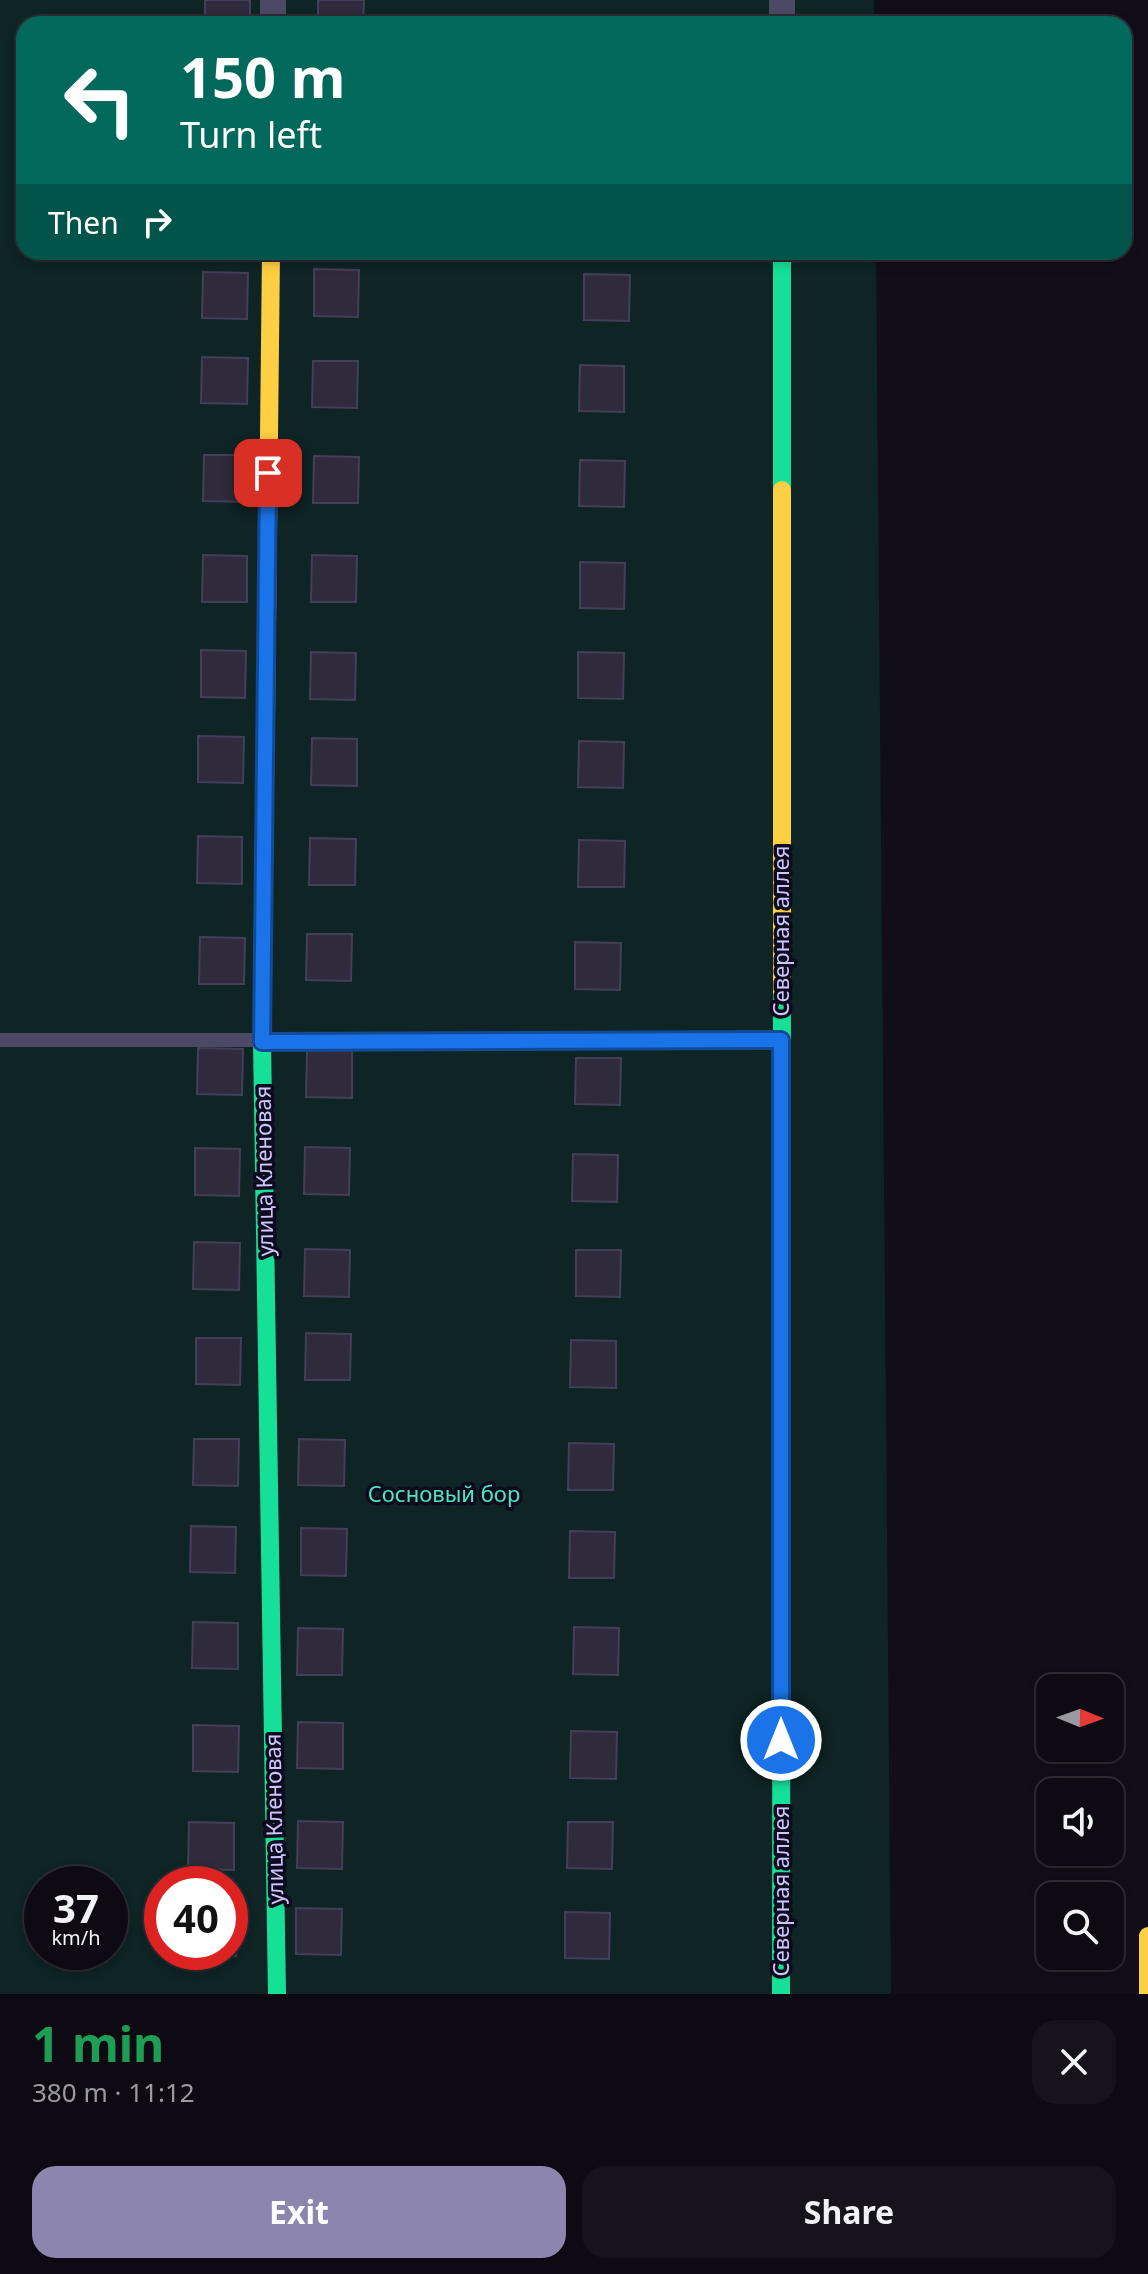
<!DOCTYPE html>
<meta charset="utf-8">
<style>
:root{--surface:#0d0a13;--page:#16131c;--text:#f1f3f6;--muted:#9a9aa0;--line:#2d2b33;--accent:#8c86ae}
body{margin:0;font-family:"Noto Sans",sans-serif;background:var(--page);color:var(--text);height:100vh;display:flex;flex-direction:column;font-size:30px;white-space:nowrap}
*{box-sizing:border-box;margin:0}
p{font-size:26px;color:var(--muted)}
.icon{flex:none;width:44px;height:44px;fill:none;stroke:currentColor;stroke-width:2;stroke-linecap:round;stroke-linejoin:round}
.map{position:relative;height:1994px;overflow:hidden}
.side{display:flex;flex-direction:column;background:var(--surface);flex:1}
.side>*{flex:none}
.top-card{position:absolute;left:16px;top:16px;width:1116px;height:244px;border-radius:24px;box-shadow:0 4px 12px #0003,0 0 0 2px var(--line);background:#00695c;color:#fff;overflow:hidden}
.needle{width:52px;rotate:91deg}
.buttons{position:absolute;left:1036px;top:1674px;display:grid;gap:16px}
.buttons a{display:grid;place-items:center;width:88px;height:88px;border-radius:16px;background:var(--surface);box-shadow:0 4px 12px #0003,0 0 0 2px var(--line);font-size:40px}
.speed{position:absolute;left:24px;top:1866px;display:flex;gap:16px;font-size:40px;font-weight:700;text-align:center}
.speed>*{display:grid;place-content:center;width:104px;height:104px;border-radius:50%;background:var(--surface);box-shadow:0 4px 12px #0003,0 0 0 2px var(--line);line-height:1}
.speed small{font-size:20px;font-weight:400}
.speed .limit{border:12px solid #d22;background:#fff;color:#111}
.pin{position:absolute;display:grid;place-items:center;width:68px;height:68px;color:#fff;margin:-34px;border-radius:16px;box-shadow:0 4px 12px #0006}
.me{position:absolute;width:88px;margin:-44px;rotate:0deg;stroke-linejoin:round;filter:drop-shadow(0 0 6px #0008)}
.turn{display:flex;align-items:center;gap:28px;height:168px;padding:0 32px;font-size:36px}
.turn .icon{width:104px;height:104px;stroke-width:2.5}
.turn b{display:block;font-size:56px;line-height:68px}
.then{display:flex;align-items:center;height:76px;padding:0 32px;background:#0003;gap:16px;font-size:30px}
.round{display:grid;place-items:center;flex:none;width:84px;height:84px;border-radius:24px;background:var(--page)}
.overview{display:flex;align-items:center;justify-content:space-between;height:136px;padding:0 32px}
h1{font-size:48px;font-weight:700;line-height:60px;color:#1e9e55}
.primary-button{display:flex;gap:16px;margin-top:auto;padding:16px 32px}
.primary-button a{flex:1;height:92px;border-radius:24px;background:var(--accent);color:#fff;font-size:32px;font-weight:700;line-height:92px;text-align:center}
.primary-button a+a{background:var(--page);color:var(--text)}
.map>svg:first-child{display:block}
</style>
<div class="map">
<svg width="1148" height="1994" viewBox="0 0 1148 1994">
<rect width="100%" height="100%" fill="#110e19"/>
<path fill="#0e2425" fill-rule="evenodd" d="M0,0H874V24H24V252H876L891,1994H0ZM42,1884H110V1952H42ZM162,1884H230V1952H162Z"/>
<path fill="#2f2b3c" stroke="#443f58" stroke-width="2" d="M205,0H250V24H205Z
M318,0H364L363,24H318Z
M314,269L359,270L358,317L314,316Z
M203,272L248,273L247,319L202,318Z
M584,274L630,275L629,321L584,320Z
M202,357L248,358L247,404L201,403Z
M313,361H358L357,408L312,407Z
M580,365L624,366V412L579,411Z
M204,455H249L248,502L203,501Z
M314,456L359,457L358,503H313Z
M580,460L625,461L624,507L579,506Z
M203,555L247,556V602H202Z
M312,555L357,556L356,602H311Z
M580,562L625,563L624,609L580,608Z
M201,650L246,651L245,698L201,697Z
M311,652L356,653L355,700L310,699Z
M578,652L624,653L623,699L578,698Z
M198,736L244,737L243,783L198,782Z
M312,738L357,739V786L311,785Z
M579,741L624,742L623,788L578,787Z
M198,836L242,837V884L197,883Z
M310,838L356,839L355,885H309Z
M579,840L625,841L624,887H578Z
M307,934H352L351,981L306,980Z
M200,937L245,938L244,984H199Z
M575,942L621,943L620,990L575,989Z
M198,1048L243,1049L242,1095L197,1094Z
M307,1050L352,1051V1098L306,1097Z
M576,1058H621L620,1105L575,1104Z
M305,1147L350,1148L349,1195L304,1194Z
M195,1148L240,1149L239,1196L195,1195Z
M573,1154L618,1155L617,1202L572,1201Z
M194,1242L240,1243L239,1290L193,1289Z
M305,1249L350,1250L349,1297L304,1296Z
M576,1250H621L620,1297L576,1296Z
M306,1333L351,1334L350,1380H305Z
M196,1338H241L240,1385L196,1384Z
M571,1340L616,1341V1388L570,1387Z
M194,1439H239L238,1486L193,1485Z
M299,1439L345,1440L344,1486L298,1485Z
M569,1443L614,1444L613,1490H568Z
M191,1526L236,1527L235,1573L190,1572Z
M301,1528L347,1529L346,1576L301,1575Z
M570,1531L615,1532L614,1578H569Z
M193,1622L238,1623V1669L192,1668Z
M574,1627L619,1628L618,1675L573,1674Z
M298,1628L343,1629L342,1675H297Z
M298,1722L343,1723V1769L297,1768Z
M193,1725L239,1726L238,1772L193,1771Z
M571,1731L617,1732L616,1779L570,1778Z
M298,1821L343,1822L342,1869L297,1868Z
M189,1822L234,1823V1870L188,1869Z
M568,1822H613L612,1869L567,1868Z
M296,1908L342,1909L341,1955L296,1954Z
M230,1910H237L236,1956H191V1952H230Z
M565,1912L610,1913L609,1959L565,1958Z"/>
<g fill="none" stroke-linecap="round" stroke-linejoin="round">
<path stroke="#4b4963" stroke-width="14" d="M0,1040H781"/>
<path stroke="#4b4963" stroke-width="26" d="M273,24V0
M782,24V0"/>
<path stroke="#16e098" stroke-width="18" d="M782,490V252
M263,918L262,1042L277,1994
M781,1994L782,992"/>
<path stroke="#ffcf43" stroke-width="18" d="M266,717L271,252
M782,992V490
M1148,1936V1994"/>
<path stroke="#f24e42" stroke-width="18" d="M263,918L266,717"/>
</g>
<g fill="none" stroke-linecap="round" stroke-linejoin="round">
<g stroke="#114b97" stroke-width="20">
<path id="route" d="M268,473L262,1042L781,1040V1740"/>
</g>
<use href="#route" stroke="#1a73e8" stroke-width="14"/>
</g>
<g text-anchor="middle" stroke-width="7" stroke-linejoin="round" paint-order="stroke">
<g font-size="22" fill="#cec6ff" stroke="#0e0a1d">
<text transform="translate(781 931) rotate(-90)" y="8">Северная аллея</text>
<text transform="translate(264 1171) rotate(-91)" y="8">улица Кленовая</text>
<text transform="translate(274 1819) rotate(-91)" y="8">улица Кленовая</text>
<text transform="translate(781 1891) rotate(-90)" y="8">Северная аллея</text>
</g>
<g font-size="22" fill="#4be6c4" stroke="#0e0a1d">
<text x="444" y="1502">Сосновый бор</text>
</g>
</g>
</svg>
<div class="buttons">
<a><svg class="needle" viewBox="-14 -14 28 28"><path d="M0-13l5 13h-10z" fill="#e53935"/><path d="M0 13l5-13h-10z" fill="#9a9aa0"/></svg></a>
<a><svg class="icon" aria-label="sound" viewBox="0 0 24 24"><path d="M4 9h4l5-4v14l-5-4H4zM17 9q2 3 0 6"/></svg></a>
<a><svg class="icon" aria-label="search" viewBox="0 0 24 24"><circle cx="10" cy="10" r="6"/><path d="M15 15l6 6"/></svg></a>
</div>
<div class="speed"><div>37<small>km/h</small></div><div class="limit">40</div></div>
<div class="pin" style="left:268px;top:473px;background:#d93025"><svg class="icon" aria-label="arrive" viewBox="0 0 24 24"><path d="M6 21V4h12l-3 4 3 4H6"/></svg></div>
<svg class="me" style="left:781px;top:1740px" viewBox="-20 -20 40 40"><circle r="17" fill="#1a73e8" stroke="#fff" stroke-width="3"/><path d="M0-11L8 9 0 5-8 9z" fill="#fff"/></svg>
<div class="top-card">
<div class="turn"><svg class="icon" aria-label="left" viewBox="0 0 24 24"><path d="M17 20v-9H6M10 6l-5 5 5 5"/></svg><div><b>150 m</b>Turn left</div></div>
<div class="then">Then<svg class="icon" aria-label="right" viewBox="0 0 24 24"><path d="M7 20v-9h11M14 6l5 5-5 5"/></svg></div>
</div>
</div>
<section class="side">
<div class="overview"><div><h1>1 min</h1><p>380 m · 11:12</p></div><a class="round"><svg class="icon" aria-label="close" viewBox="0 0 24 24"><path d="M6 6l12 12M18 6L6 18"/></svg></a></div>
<div class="primary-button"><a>Exit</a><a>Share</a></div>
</section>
